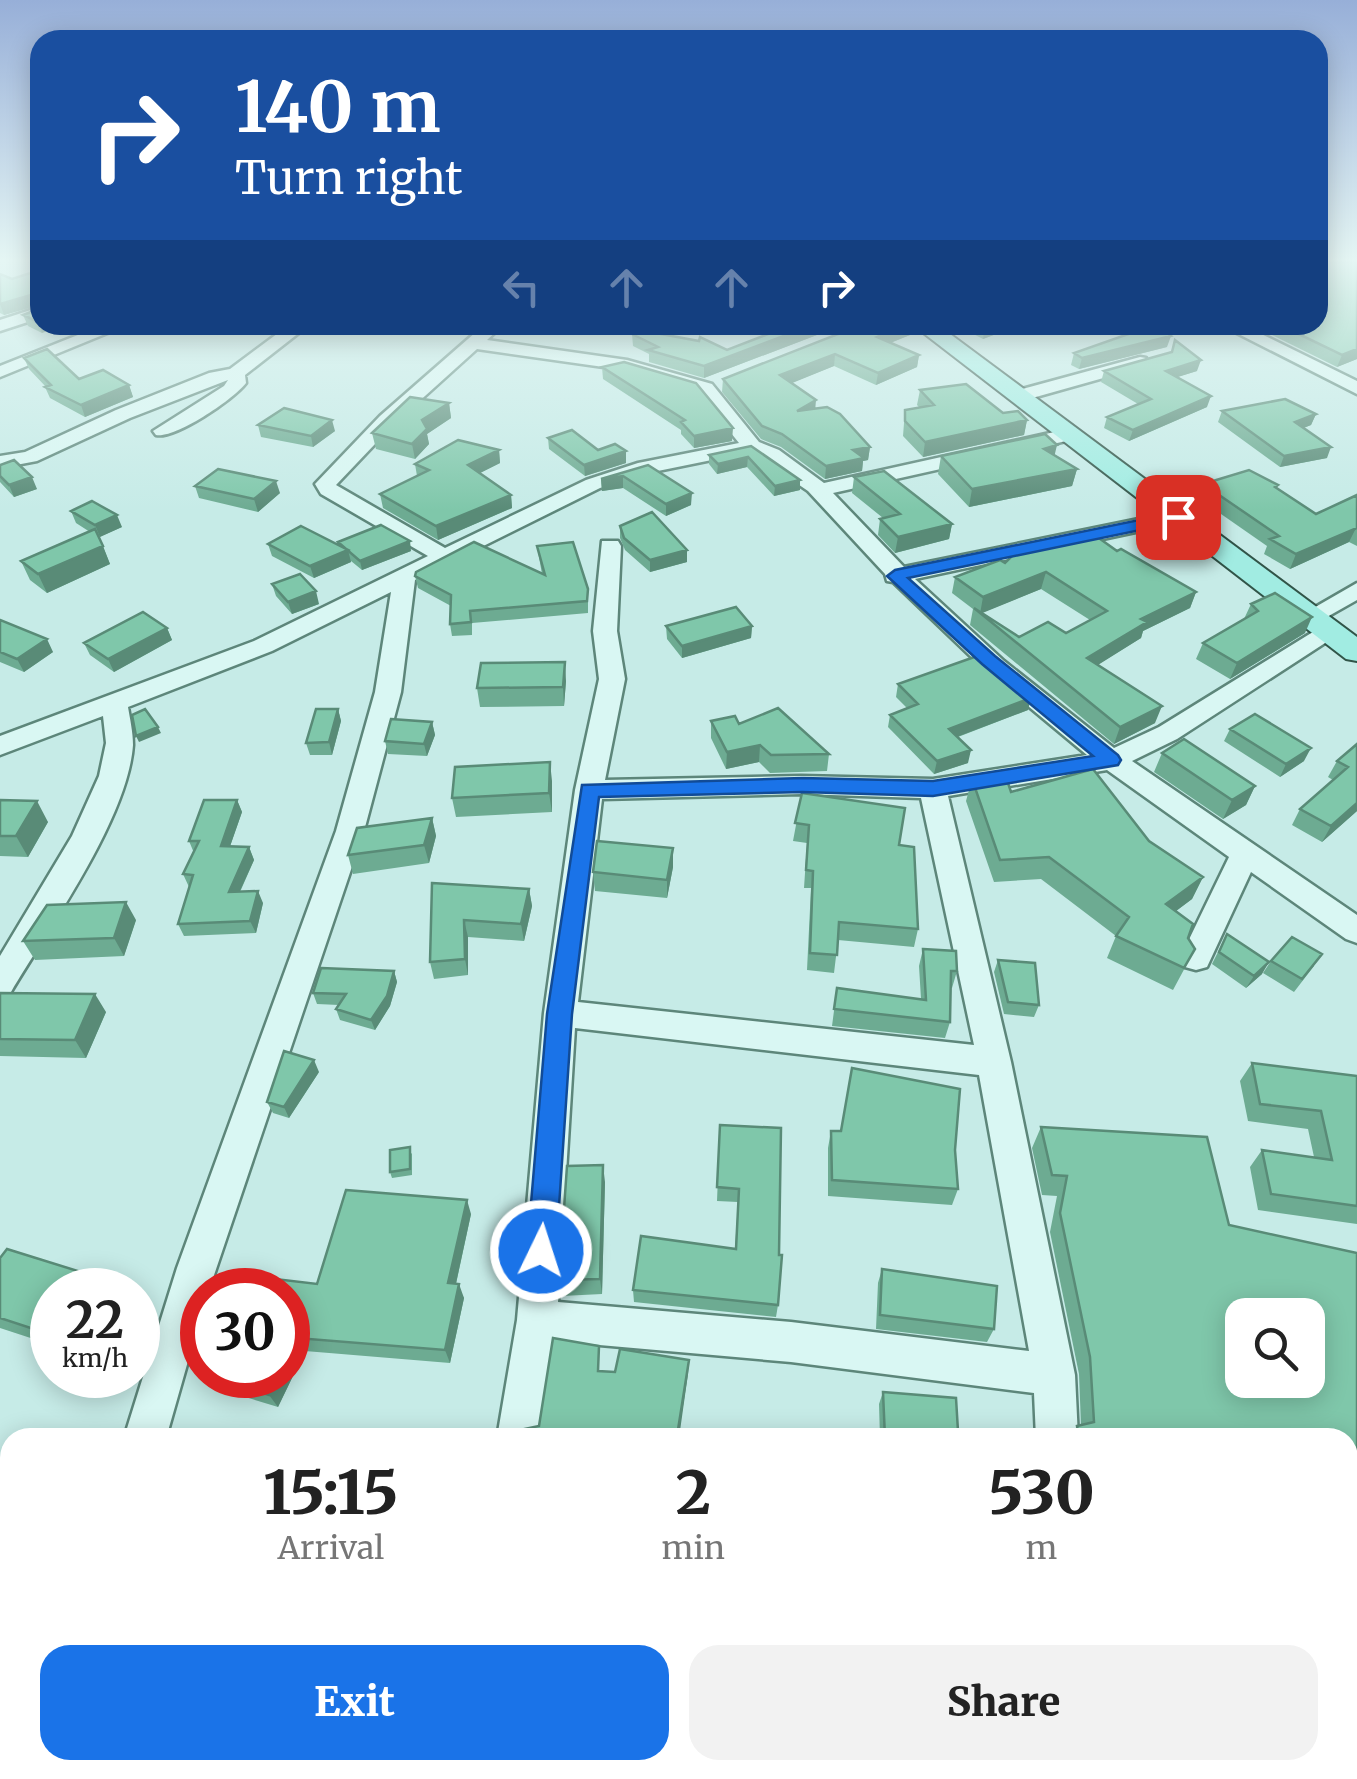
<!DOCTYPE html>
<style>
:root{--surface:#fff;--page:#f2f2f2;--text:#222;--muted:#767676;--accent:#1a73e8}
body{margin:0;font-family:Merriweather,serif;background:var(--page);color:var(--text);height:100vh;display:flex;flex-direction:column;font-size:38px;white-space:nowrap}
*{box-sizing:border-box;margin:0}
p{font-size:32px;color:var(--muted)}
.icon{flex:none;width:55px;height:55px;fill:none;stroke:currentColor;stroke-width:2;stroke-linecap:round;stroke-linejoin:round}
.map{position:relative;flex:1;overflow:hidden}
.panel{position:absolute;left:0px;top:1428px;width:1358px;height:352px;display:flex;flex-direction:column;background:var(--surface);border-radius:30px 30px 0 0;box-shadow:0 5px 25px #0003}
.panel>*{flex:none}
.guide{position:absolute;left:30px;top:30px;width:1298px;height:305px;border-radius:30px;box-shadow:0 5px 25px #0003;background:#1a4fa0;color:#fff;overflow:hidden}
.controls{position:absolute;left:1225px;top:1298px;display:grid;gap:20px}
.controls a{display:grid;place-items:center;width:100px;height:100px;border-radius:20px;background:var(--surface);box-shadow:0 5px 25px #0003;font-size:50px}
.speed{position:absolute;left:30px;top:1268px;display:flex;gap:20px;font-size:50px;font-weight:700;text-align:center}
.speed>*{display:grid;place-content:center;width:130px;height:130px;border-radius:50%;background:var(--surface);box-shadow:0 5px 25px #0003;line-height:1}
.speed small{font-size:25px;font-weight:400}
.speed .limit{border:15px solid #d22;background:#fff;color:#111}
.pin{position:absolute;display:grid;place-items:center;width:85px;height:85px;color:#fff;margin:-42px;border-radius:20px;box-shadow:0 5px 15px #0006}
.me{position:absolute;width:110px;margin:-55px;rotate:4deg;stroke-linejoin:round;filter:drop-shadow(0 0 8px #0008)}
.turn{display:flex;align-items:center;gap:35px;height:210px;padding:0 40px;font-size:45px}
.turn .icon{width:130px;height:130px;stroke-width:2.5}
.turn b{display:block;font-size:70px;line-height:85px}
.lanes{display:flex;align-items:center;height:95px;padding:0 40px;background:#0003;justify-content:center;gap:50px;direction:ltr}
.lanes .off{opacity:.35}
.eta{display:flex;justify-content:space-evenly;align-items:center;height:170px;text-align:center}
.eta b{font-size:60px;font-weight:800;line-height:70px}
.primary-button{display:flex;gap:20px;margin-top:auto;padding:20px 40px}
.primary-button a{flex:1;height:115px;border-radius:30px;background:var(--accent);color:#fff;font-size:40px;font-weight:800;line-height:115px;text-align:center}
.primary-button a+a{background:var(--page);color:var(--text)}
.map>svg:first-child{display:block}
</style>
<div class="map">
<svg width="1357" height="1779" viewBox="0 0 1357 1779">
<rect width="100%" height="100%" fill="#c6ebe7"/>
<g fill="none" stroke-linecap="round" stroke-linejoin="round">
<g stroke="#5d867a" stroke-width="5">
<path id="minor" d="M40,307V318L0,331V320Z
M103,325H127L0,377V366Z
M289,325H309L245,375L246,383C234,399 175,439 156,435L153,431L224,386L228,380L130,418L37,461L0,468V456L25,452L116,410L209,373L230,369Z
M484,325H503L487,340L627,360L712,384L759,442L779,450L824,483L1068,429L1075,431V439L833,493L904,567L1178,511L1186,512L1189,517L1178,523L915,579L1004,661L1114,748L1159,727L1321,627L1330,625L1342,632L1177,739L1132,761L1357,915V943L1346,939L1251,872L1207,967L1196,970L1185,967L1180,958L1229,857L1107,770L948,796L1011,1062L1075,1375L1078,1438H1036L1034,1393L791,1362L554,1341L539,1438H497L517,1320L544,1013L575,790L599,679L593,631L602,541H618L621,546L617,631L625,679L605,780L801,776L933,779L1087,755L986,671L893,582L887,581L885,574L808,491L751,452L643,474L600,488L415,580L401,692L364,831L209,1290H202V1312L166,1438H124L177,1268L336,831L375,692L391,592L272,651L128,707C130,719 133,732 133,745C128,818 49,928 11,992L0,996V956L72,836L99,776L106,743L103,716L0,755V736L254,641L428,556L321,494L315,484L380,416ZM477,349L625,370L698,392L739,443L638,463L586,480L445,548L336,485L394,424ZM801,794L921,798L974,1045L578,1002L602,799ZM575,1028L979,1075L1029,1351L791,1322L558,1302Z
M1221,325H1243L1357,381V394Z
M1140,357L1146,358V366L1018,402L1009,396L1011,392Z
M1357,583V600L1318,622H1302L1298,617Z
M10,1765V1770H58L55,1779H5Z
M439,1770H489L488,1779H438Z
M532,1770H640L644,1779H536Z
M1047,1770H1097L1096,1779H1046Z"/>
</g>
<g stroke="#315448" stroke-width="4">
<path id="major" d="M913,325H938L1357,637V661L1346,659Z"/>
</g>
<use href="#minor" fill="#d9f7f3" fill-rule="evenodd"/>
<use href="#major" fill="#a1ece2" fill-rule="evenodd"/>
</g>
<path fill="#6dab92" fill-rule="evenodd" d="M40,270L42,333L28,326L23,315L39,309L38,305L4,315L0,313V274L12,279Z
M752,325H843L704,378L649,362V354L633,346L632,334L727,350L768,334Z
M861,325H912L910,335L890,343L919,355L917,367L876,385L834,366L791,383L816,408L870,447L868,460L863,461L862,471L825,479L781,447L761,439L722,392L723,379Z
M956,325H1020L983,339Z
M1252,325H1318L1357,359L1337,367Z
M1175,340L1197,371L1177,377L1207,407L1129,441L1104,428L1107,417L1138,404L1101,382L1104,371L1171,352Z
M1167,347L1079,369L1071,365L1074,353Z
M24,358L79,379L129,385L133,397L85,417L50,398L45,387H46L29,369Z
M602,367L732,441L694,448L681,434V430L603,379Z
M920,390L1027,420L1024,435L923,457L903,436L905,410L919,407L917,405Z
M449,403L451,418L427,434L429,444L415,459L376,449L372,433Z
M1222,411L1316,414L1311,425L1303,428L1327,458L1280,467L1218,422Z
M258,425L335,431L313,447L261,437Z
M548,438L598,450L626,451V463L585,476L549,449Z
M751,446L800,490L774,496L747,467L717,474L709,464V455Z
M499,450L500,463L480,473L511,495L512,508L438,540L383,508L380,494L417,476L415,464Z
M941,456H1055L1077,469L1072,486L969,507L938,474Z
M0,465L37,489L14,497L0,482Z
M648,465L691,505L666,516L623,488L602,491L601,479Z
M854,477L952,524L949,539L895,553L878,535L880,519L883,518L852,493Z
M1203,484L1278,485L1277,488L1316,514L1357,495V546L1349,542L1290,569L1264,554L1267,546L1198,498Z
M195,486L280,493L258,512L199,498Z
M71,511L122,527L99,537L110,564L47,593L30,580L21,561L90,532L76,523Z
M620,526L687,550V562L650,572L625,550L620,538Z
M338,542L411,551L362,570L351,561V562L314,578L272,556L268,544L339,545Z
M537,546L588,601V613L472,623V635L452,636L450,624L451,606L418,588L415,576L542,574Z
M1117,551L1196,592L1190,608L1143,631L1141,638L1097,665L1155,723L1114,744L970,625L973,609L952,593L955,577L1005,563ZM1041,589L1090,620L1066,633L1019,637L981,613Z
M272,584L319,604L292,614L276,596Z
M1251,604L1305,633L1230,679L1196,659L1203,643L1244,619Z
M0,620L53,652L24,672L0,662Z
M666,626H752L751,638L682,658L667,639Z
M167,628L172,640L114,672L90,655L84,643Z
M566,681L564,706L480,707L477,688Z
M898,684L1028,710L958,737L968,763L934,774L888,727L890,715L907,708L896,697Z
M338,709L341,721L332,755H310L306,743Z
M711,721L739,724L829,754L827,771L770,773L759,762L726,769L711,738Z
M432,722L435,735L427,756L388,754L385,741Z
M1230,729L1304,761L1280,777L1224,741Z
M1357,744V811L1322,842L1292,825L1300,809L1333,780L1328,777L1337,761Z
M1162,753L1255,786L1246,805L1223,819L1154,772Z
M972,779L1011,792L1149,841L1203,877L1192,899L1176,911L1188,938L1195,949L1173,990L1107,958L1116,936L1041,879L994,882L966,801Z
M552,781V812L456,817L452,798Z
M802,793L899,845L918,929L914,947L838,940L834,973L807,970L811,888H804L807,843L793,841Z
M0,800L48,822L28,857L0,856Z
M237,800L242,812L230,846L249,847L254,860L240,892L263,903L256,933L184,936L178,924L189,887L183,874L194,853L189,841Z
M432,818L436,836L429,863L353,874L348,855Z
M673,848V867L667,898L595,891L593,872Z
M432,883L529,889L532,906L524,941L468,937V975L434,979L430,962Z
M136,920L124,956L35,960L23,941Z
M1227,934L1262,974L1246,988L1212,964Z
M923,949L957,971L952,988H951L950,1022L945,1038L832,1026L837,988L921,999L919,966Z
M998,960L1039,1005L1034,1017L1004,1014L994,972Z
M1271,961L1314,966L1294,992L1263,973Z
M394,971L397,982L390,1006L375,1030L340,1020L336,1009L339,1005L317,1004L313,993Z
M0,993L106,1012L86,1058L0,1056Z
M1252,1063L1357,1076V1224L1258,1210L1250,1167L1262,1150L1314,1157L1308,1129L1248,1121L1240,1081Z
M319,1072L289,1118L273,1113L267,1102Z
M720,1125L778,1305L776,1317L634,1302L633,1290L735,1249L738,1202L717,1201Z
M1041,1127L1229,1225L1357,1253V1634L1348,1588V1438H1069L1077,1426L1081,1425L1079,1374L1050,1232L1057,1196L1042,1195L1032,1148Z
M831,1131L955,1150L958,1189L952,1205L828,1196V1148Z
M412,1153V1175L392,1178L390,1172Z
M605,1182L602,1294L562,1296L559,1280Z
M471,1214L456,1284L464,1298L450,1363L305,1351L278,1407L222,1390L212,1377L288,1290L317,1284Z
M0,1258L113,1282L119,1290H52V1345L0,1328Z
M882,1269L994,1329L987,1342L876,1329L878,1283Z
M883,1392L958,1431L997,1438H880L879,1404Z
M1291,1770H1348L1357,1779H1292Z"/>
<path fill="#598b77" d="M38,293L40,305L4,315L0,304Z
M40,321V325H65L42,333L38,322Z
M813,325H843L704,378V366Z
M906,325H912L910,335L875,349L877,337Z
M990,325H1020L983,339L985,327Z
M1171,336L1167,347L1079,369L1082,358Z
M1357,349V359L1337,367L1342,355Z
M835,354L834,366L780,388V375Z
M919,355L917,367L876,385L878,373Z
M1201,360L1197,371L1162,382L1166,371Z
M129,385L133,397L85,417L81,405Z
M1211,396L1207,407L1129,441L1133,430Z
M816,400L815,412L797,411Z
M449,403L451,418L427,434L429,444L415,459L412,444L422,420Z
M1316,414L1311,425L1291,433L1295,422Z
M332,420L335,431L313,447L311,436Z
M1027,420L1024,435L923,457L925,442Z
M733,428L732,441L694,448V436Z
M1057,445L1053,462L1044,449Z
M870,447L868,460L863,461L862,471L825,479L826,466L853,450Z
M1331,447L1327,458L1280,467L1284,456Z
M499,450L500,463L470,478L468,465Z
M626,451V463L585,476L584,465Z
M748,457L747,467L717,474L718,464Z
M1077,469L1072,486L969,507L972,489Z
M623,476V488L602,491L601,479Z
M32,477L37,489L14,497L9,485Z
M800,480V490L774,496L775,486Z
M276,481L280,493L258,512L254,499Z
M692,493L691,505L666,516V504Z
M511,495L512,508L438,540L436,526Z
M117,515L122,527L100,537L95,525Z
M952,524L949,539L895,553L898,537Z
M1356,528L1349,542L1290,569L1296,554Z
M410,541L411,551L362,570L360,561Z
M103,546L110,564L47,593L38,574Z
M348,550L351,562L314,578L310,566Z
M687,550V562L650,572V560Z
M1046,572L1041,589L980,614L983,597Z
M316,591L319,604L292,614L288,602Z
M1196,592L1190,608L1143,631L1141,638L1082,675L1087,658L1141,619Z
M1312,617L1305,633L1230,679L1237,663Z
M752,626L751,638L682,658V646Z
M167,628L172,640L114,672L108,659Z
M47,639L53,652L24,672L17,659Z
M565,662L566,681L564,706L563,687Z
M1031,698L1028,710L946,741L949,729Z
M1162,706L1155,723L1114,744L1120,727Z
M338,709L341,721L332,755L329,742Z
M432,722L435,735L427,756L424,744Z
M158,727L161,733L139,742L136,736Z
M760,745L759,762L726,769L727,752Z
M1311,748L1304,761L1280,777L1286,764Z
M971,750L968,763L934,774L937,761Z
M550,762L552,781V812L549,793Z
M1255,786L1246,805L1223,819L1232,800Z
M237,800L242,812L226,858L221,846Z
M37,801L48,822L28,857L16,836Z
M1357,803V811L1322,842L1331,826Z
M432,818L436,836L429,863L424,845Z
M249,847L254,860L234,904L229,892Z
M673,848V867L667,898V880Z
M1203,877L1192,899L1156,926L1166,904Z
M529,889L532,906L524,941L521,924Z
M258,891L263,903L256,933L250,921Z
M126,902L136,920L124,956L114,938Z
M464,920L468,937V975L465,959Z
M1269,962L1262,974L1246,988L1254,976Z
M394,971L397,982L390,1006L375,1030L371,1020Z
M95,994L106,1012L86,1058L75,1040Z
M314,1060L319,1072L289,1118L284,1107Z
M603,1165L605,1182L602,1294L600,1279Z
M467,1200L471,1214L453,1297L448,1283Z
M113,1282L119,1290H107Z
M459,1284L464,1298L450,1363L445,1350Z
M297,1338L305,1351L278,1407L269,1395L279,1375H288V1357Z
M689,1360L688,1374L679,1438H677Z
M0,1660L10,1669L0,1681Z
M368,1770H382L378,1779H365Z"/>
<path fill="#7fc7aa" stroke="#598b77" stroke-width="2.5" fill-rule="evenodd" d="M1318,262H1357V349L1342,355L1280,325H1318Z
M40,270V321L38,322L23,315L39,309L38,293L0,304V274L12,279Z
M775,325H813L704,366L648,350L658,347L632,334L634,329L699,341L700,337L727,350L781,329Z
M861,325H906L877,337L919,355L878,373L835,354L780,375L816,400L797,411L827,407L840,414L870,447L853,450L864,458L826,466L782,434L762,426L723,379Z
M1154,325H1157L1171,336L1082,358L1074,353Z
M1175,340L1201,360L1166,371L1211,396L1133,430L1107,417L1151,399L1104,371L1172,352Z
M47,349L79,379L103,370L129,385L81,405L45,387L51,385L24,358Z
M624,362L696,383L733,428L694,436L681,422L685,420L602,367Z
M966,384L1003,413L1018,411L1027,420L925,442L905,421V410L934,405L920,390Z
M410,397L449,403L422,420L427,429L412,444L372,433Z
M1285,399L1316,414L1295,422L1331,447L1284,456L1222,411Z
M284,408L332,420L311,436L258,425Z
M572,430L598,450L615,444L626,451L584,465L548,438Z
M1045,434L1057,445L1044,449L1077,469L972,489L941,456Z
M458,440L499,450L468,465L511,495L436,526L380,494L429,470L415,464Z
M751,446L800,480L775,486L748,457L718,464L709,455Z
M14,460L32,477L9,485L0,476V465Z
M648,465L692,493L666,504L623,476L601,479Z
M218,469L276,481L254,499L195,486Z
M1249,470L1278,485L1275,487L1316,514L1357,495V528L1296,554L1270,539L1279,536L1203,484Z
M884,471L952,524L898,537L880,519L900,514L854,477Z
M92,501L117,515L95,525L71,511Z
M652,512L687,550L650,560L624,538L620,526Z
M381,525L410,541L360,561L338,542Z
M301,526L348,550L310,566L268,544Z
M95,529L103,546L38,574L21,561Z
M1089,531L1117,551L1121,549L1196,592L1141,619L1147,622L1087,658L1162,706L1120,727L974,608L1019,637L1048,622L1066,633L1107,611L1046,572L983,597L955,577L1000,560L1005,563L1014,554Z
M474,542L545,575L537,546L573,542L588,589L587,601L470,611L471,622L450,624L451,595L415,576L416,572Z
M300,574L316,591L288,602L272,584Z
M1275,593L1312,617L1237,663L1203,643L1258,611L1251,604Z
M736,607L752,626L682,646L666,626Z
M143,612L167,628L108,659L84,643Z
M0,620L47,639L17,659L0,652Z
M980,655L1031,698L949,729L971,750L937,761L890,715L918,704L898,684Z
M565,662L563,687L477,688L481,663Z
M778,708L829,754L771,755L760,745L727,752L711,721L735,716L739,724Z
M145,709L158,727L136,736L132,715Z
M316,709H338L329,742L306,743Z
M1255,714L1311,748L1286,764L1230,729Z
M391,719L432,722L424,744L385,741Z
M1184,739L1255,786L1232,800L1162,753Z
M1357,744V803L1331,826L1300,809L1348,767L1337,761Z
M550,762L549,793L452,798L455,767Z
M1093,769L1149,841L1203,877L1166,904L1193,924L1188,938L1195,949L1184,968L1116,936L1129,917L1049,857L1000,860L972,779L1006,777L1011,792Z
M802,793L905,808L899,845L914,847L918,929L839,922L837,955L810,953L813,871L806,870L809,825L795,823Z
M0,800L37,801L16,836H0Z
M204,800H237L221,846L249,847L229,892L258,891L250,921L178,924L193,875L183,874L199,841H189Z
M432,818L424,845L348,855L357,828Z
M597,841L673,848L667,880L593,872Z
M432,883L529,889L521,924L464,920L465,959L430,962Z
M126,902L114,938L23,941L47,905Z
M1227,934L1269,962L1254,976L1219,952Z
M1292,937L1322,954L1302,979L1271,961Z
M923,949L956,951L957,971H951L950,1022L834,1009L837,988L926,1000Z
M998,960L1035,963L1039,1005L1008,1002Z
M321,968L394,971L387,996L371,1020L336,1009L346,994L313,993Z
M0,993L95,994L75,1040L0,1039Z
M284,1051L314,1060L284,1107L267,1102Z
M1252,1063L1357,1076V1206L1271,1194L1262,1150L1332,1160L1321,1111L1260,1104Z
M852,1068L960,1089L955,1150L958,1189L832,1180L831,1131H841Z
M720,1125L781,1128L779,1255H782L778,1305L633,1290L641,1236L736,1249L739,1189L717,1187Z
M1041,1127L1207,1137L1229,1225L1357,1253V1574L1348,1572V1438H1079L1077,1426L1094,1422L1090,1357L1060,1213L1067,1176L1052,1175ZM1242,1315H1308V1380H1242Z
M410,1147V1169L390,1172V1150Z
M603,1165L600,1279L559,1280L567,1166Z
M346,1190L467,1200L448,1283L459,1284L445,1350L297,1338L288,1357V1290H244L250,1276L317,1284Z
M7,1249L113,1282L107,1290H52V1335L0,1318V1258Z
M882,1269L997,1286L994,1329L880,1315Z
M553,1338L599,1346L598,1371L615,1372L620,1349L689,1360L677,1436L519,1438L524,1429L539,1426Z
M213,1375H279L269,1395L212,1377Z
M883,1392L956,1398L958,1431L996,1435L997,1438H885Z
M1348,1633L1357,1635V1779H1315L1314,1770H1348Z
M268,1770H368L365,1779H268L271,1771Z"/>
<linearGradient id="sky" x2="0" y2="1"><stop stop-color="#97afd8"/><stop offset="0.51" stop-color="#e5f6f4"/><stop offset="1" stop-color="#e5f6f4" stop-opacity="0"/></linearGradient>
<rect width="1357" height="511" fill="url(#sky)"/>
<path fill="#1a73e8" stroke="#114b97" stroke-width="2.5" d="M1178,512L1186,517L1184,521L908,578L995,656L1118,755L1121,760L1118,765L933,796L802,792L599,797L572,1014L556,1251L552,1260L541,1265L531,1260L527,1251L547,1014L582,785L802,778L933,781L1093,756L982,664L887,576L895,570Z"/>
</svg>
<div class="controls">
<a><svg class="icon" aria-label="search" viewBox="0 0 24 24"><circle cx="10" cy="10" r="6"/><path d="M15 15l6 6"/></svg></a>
</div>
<div class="speed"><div>22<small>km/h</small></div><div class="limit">30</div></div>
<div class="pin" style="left:1178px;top:517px;background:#d93025"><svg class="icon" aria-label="arrive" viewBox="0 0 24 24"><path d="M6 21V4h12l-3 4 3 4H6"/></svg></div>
<svg class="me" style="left:541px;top:1251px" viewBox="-20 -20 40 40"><circle r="17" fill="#1a73e8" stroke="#fff" stroke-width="3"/><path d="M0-11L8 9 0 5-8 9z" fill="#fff"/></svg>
<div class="guide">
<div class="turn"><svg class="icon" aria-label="right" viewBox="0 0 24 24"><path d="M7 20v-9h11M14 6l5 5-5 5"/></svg><div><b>140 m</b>Turn right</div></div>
<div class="lanes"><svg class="icon off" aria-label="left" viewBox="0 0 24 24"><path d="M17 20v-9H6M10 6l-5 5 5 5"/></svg><svg class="icon off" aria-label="ahead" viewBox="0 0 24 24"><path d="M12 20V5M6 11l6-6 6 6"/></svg><svg class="icon off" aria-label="ahead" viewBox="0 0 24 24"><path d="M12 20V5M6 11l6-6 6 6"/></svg><svg class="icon" aria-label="right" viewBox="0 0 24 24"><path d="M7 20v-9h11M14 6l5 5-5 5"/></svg></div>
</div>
<section class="panel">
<div class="eta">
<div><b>15:15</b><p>Arrival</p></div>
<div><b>2</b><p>min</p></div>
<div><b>530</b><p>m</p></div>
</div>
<div class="primary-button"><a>Exit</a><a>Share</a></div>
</section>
</div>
